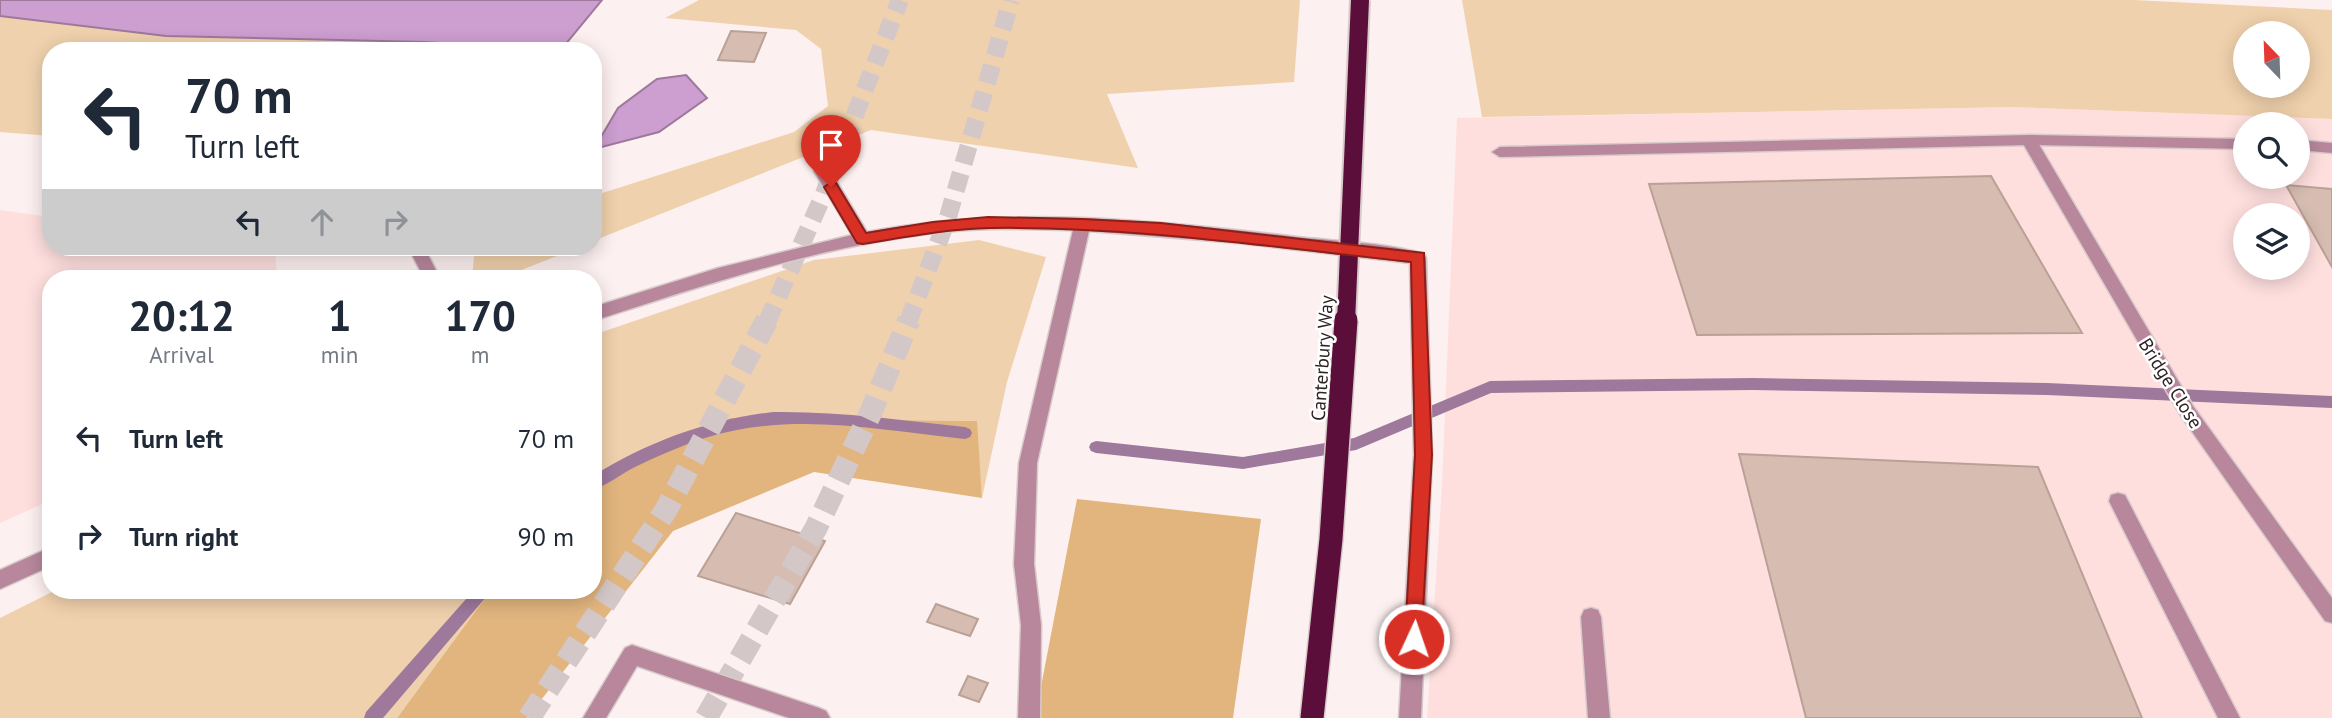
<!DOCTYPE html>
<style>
:root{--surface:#fff;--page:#f6f6f7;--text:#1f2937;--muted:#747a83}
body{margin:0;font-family:"PT Sans",sans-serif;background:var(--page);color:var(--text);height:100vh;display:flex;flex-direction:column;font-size:26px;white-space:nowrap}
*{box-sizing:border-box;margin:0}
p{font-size:23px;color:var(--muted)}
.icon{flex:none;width:38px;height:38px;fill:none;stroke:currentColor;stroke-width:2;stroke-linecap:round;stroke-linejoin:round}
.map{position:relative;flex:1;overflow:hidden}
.sheet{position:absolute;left:42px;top:270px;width:560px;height:329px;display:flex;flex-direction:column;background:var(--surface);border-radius:28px;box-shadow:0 4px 18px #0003}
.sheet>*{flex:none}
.hud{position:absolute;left:42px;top:42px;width:560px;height:214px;border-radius:28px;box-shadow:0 4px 18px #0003;background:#fff;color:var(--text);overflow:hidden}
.needle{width:46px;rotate:337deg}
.fabs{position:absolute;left:2233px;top:21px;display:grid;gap:14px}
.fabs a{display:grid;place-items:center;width:77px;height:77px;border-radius:50%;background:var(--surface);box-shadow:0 4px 18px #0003;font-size:35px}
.pin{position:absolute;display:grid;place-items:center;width:60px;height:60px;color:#fff;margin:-72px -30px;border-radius:50% 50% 50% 0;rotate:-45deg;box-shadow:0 0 7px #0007}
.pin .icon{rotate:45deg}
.me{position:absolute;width:77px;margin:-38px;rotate:3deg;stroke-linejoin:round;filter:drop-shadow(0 0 5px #0008)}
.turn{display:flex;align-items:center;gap:24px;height:147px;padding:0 28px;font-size:32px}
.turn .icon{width:91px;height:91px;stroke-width:2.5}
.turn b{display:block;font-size:49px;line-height:60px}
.lanes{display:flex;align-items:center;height:66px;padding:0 28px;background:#0003;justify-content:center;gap:35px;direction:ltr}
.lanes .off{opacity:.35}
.eta{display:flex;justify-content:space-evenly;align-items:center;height:119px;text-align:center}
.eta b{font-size:42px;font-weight:700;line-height:49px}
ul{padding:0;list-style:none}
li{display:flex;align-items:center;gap:21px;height:98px;padding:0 28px}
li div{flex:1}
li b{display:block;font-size:26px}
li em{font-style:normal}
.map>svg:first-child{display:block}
</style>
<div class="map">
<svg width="2332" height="718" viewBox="0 0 2332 718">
<rect width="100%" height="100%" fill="#fdf0f0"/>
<path fill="#fedfde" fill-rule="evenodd" d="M2013,107L2332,119V718H1427L1442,485L1457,118ZM2245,124H2298V177H2245ZM2245,215H2298V268H2245Z
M0,210L51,217V247L275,248L277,278H51V500L0,523Z"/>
<path fill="#f0d1ad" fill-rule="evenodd" d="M0,0H602L560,51H51V136L0,132Z
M699,0H1300L1294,82L1107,94L1138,168L871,130L593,241V196L794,132L828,106L821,49L796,30L665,18Z
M1462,0H2134L2332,10V119L2013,107L1482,117ZM2298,33V86H2245V33Z
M979,240L1046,257L1007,382L982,498L976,421L731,418L616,468L593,484V335L814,260Z
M475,247H580L501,278H472Z
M56,590H491L397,718H0V618Z"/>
<path fill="#e2b57e" d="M731,418L977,421L982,498L814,472L673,531L527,718H397L491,590H593V484L622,465Z
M1077,499L1261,519L1233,718H1035Z"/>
<path fill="#cd9ed0" stroke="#9e799c" stroke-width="2" d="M0,0H602L560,51L425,42L166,36L0,16Z
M686,75L707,98L659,132L594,149L618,108L657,79Z"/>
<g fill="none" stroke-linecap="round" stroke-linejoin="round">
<path fill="#9e799c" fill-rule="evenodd" d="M1753,378L2047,383L2332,396V408L2047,395L1753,390L1491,393L1356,450L1243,469L1096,453L1091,451L1089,447L1091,443L1096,441L1243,457L1354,438L1490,381Z
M773,412C838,411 901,420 965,427L970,429L972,433L970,437L965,439C878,430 790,411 705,438C681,446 657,456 635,467C621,474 608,485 593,490V476C647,442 710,419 773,412Z
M474,590H492L383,718H364L366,712Z"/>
</g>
<path fill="#d6bcb1" stroke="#baa196" stroke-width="2" d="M731,31L766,33L754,62L718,60Z
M1991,176L2082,333L1697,335L1649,184Z
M2286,185L2332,189V267Z
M1739,454L2038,467L2142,718H1806Z
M736,513L825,541L790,604L698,576Z
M936,604L978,619L970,636L927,622Z
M968,676L988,683L979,702L959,695Z"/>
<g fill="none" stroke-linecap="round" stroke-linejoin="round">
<path stroke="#d4c7c7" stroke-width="18" stroke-dasharray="18 10" stroke-linecap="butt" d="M767,322L823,196L900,0
M908,322L948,217L1011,0"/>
<path stroke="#d4c7c7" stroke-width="23" stroke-dasharray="23 11" stroke-linecap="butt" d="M529,718L666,510L767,320
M706,718L816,528L871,412L909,320"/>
<g stroke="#d8cbcb" stroke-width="3">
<path id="lane" d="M2029,135L2245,139V149L2029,145L1500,157L1492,152L1500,147Z
M2298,140L2332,143V153L2298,150Z
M822,165L828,167L867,232C1008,205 1155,220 1297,237C1335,241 1388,243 1424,254L1426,258L1432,455L1421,718H1399L1414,455L1410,263L1239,243L1089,231L1037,463L1034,564L1041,625L1040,718H1018L1021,625L1014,564L1019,463L1073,230C1027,229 980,227 934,233C817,247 705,285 593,321V307L718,268L852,235L814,171Z
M408,247H424L440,278H424Z
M2118,493L2125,495L2240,718H2218L2109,501L2111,495Z
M51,547V566L0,589V570Z
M1591,608L1598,610L1601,617L1610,718H1588L1581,617L1584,610Z
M632,645L819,708L826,711L830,718H789L637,666L606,718H583L625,648Z"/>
</g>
<g stroke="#d8cbcb" stroke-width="3">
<path id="street" d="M2029,135L2034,136L2193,406L2332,598V623L2325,621L2181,416L2021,140Z"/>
</g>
<use href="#lane" fill="#b8879c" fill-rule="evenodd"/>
<use href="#street" fill="#b8879c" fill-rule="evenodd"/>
<g stroke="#d8cbcb" stroke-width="22" stroke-linecap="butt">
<path id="highway-bridge-far1" d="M1346,322L1360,0"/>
</g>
<g stroke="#d8cbcb" stroke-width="26" stroke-linecap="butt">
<path id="highway-bridge" d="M1312,718L1331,539L1346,320"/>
</g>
<use href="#highway-bridge-far1" stroke="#5c0e3a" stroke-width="18"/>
<use href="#highway-bridge" stroke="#5c0e3a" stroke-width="23"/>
</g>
<path fill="#d93025" stroke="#8d1f18" stroke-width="2" d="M831,182L836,183L866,233L933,222L988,217L1082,219L1161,223L1424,253L1432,455L1421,645L1414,648L1408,645L1405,639L1415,455L1411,262C1271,247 1131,226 990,228C947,229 905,237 863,244L857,243L824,187Z"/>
<g text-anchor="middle" stroke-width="5" stroke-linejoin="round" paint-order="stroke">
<g font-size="19" fill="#2f2324" stroke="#fff">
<text transform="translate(1322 358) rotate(-86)" y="7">Canterbury Way</text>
<text transform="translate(2171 383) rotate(58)" y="7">Bridge Close</text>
</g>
</g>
</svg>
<div class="fabs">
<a><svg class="needle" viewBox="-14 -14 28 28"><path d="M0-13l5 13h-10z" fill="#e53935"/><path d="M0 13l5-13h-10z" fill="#747a83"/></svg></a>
<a><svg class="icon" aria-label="search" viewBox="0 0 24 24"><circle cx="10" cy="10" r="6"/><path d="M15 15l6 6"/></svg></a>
<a><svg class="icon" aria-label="layers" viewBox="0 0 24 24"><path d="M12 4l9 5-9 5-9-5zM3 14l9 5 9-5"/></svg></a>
</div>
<div class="pin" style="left:831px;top:187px;background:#d93025"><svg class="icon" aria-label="arrive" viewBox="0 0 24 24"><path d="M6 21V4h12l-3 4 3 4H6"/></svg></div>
<svg class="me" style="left:1414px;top:639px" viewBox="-20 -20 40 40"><circle r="17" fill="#d93025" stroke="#fff" stroke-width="3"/><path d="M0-11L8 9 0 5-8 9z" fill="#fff"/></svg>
<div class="hud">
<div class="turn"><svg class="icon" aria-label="left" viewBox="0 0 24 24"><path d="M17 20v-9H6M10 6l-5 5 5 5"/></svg><div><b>70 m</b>Turn left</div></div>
<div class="lanes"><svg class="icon" aria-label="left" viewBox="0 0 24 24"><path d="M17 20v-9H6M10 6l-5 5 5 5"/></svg><svg class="icon off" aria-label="ahead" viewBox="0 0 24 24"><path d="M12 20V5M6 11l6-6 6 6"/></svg><svg class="icon off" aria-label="right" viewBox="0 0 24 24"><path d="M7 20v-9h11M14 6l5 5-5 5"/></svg></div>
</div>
<section class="sheet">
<div class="eta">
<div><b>20:12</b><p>Arrival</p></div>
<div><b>1</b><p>min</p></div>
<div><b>170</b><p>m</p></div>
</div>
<ul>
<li><svg class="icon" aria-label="left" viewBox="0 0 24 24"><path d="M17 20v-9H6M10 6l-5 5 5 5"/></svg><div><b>Turn left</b></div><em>70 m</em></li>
<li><svg class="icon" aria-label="right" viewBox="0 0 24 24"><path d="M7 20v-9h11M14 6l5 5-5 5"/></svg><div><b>Turn right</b></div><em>90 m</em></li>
</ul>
</section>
</div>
